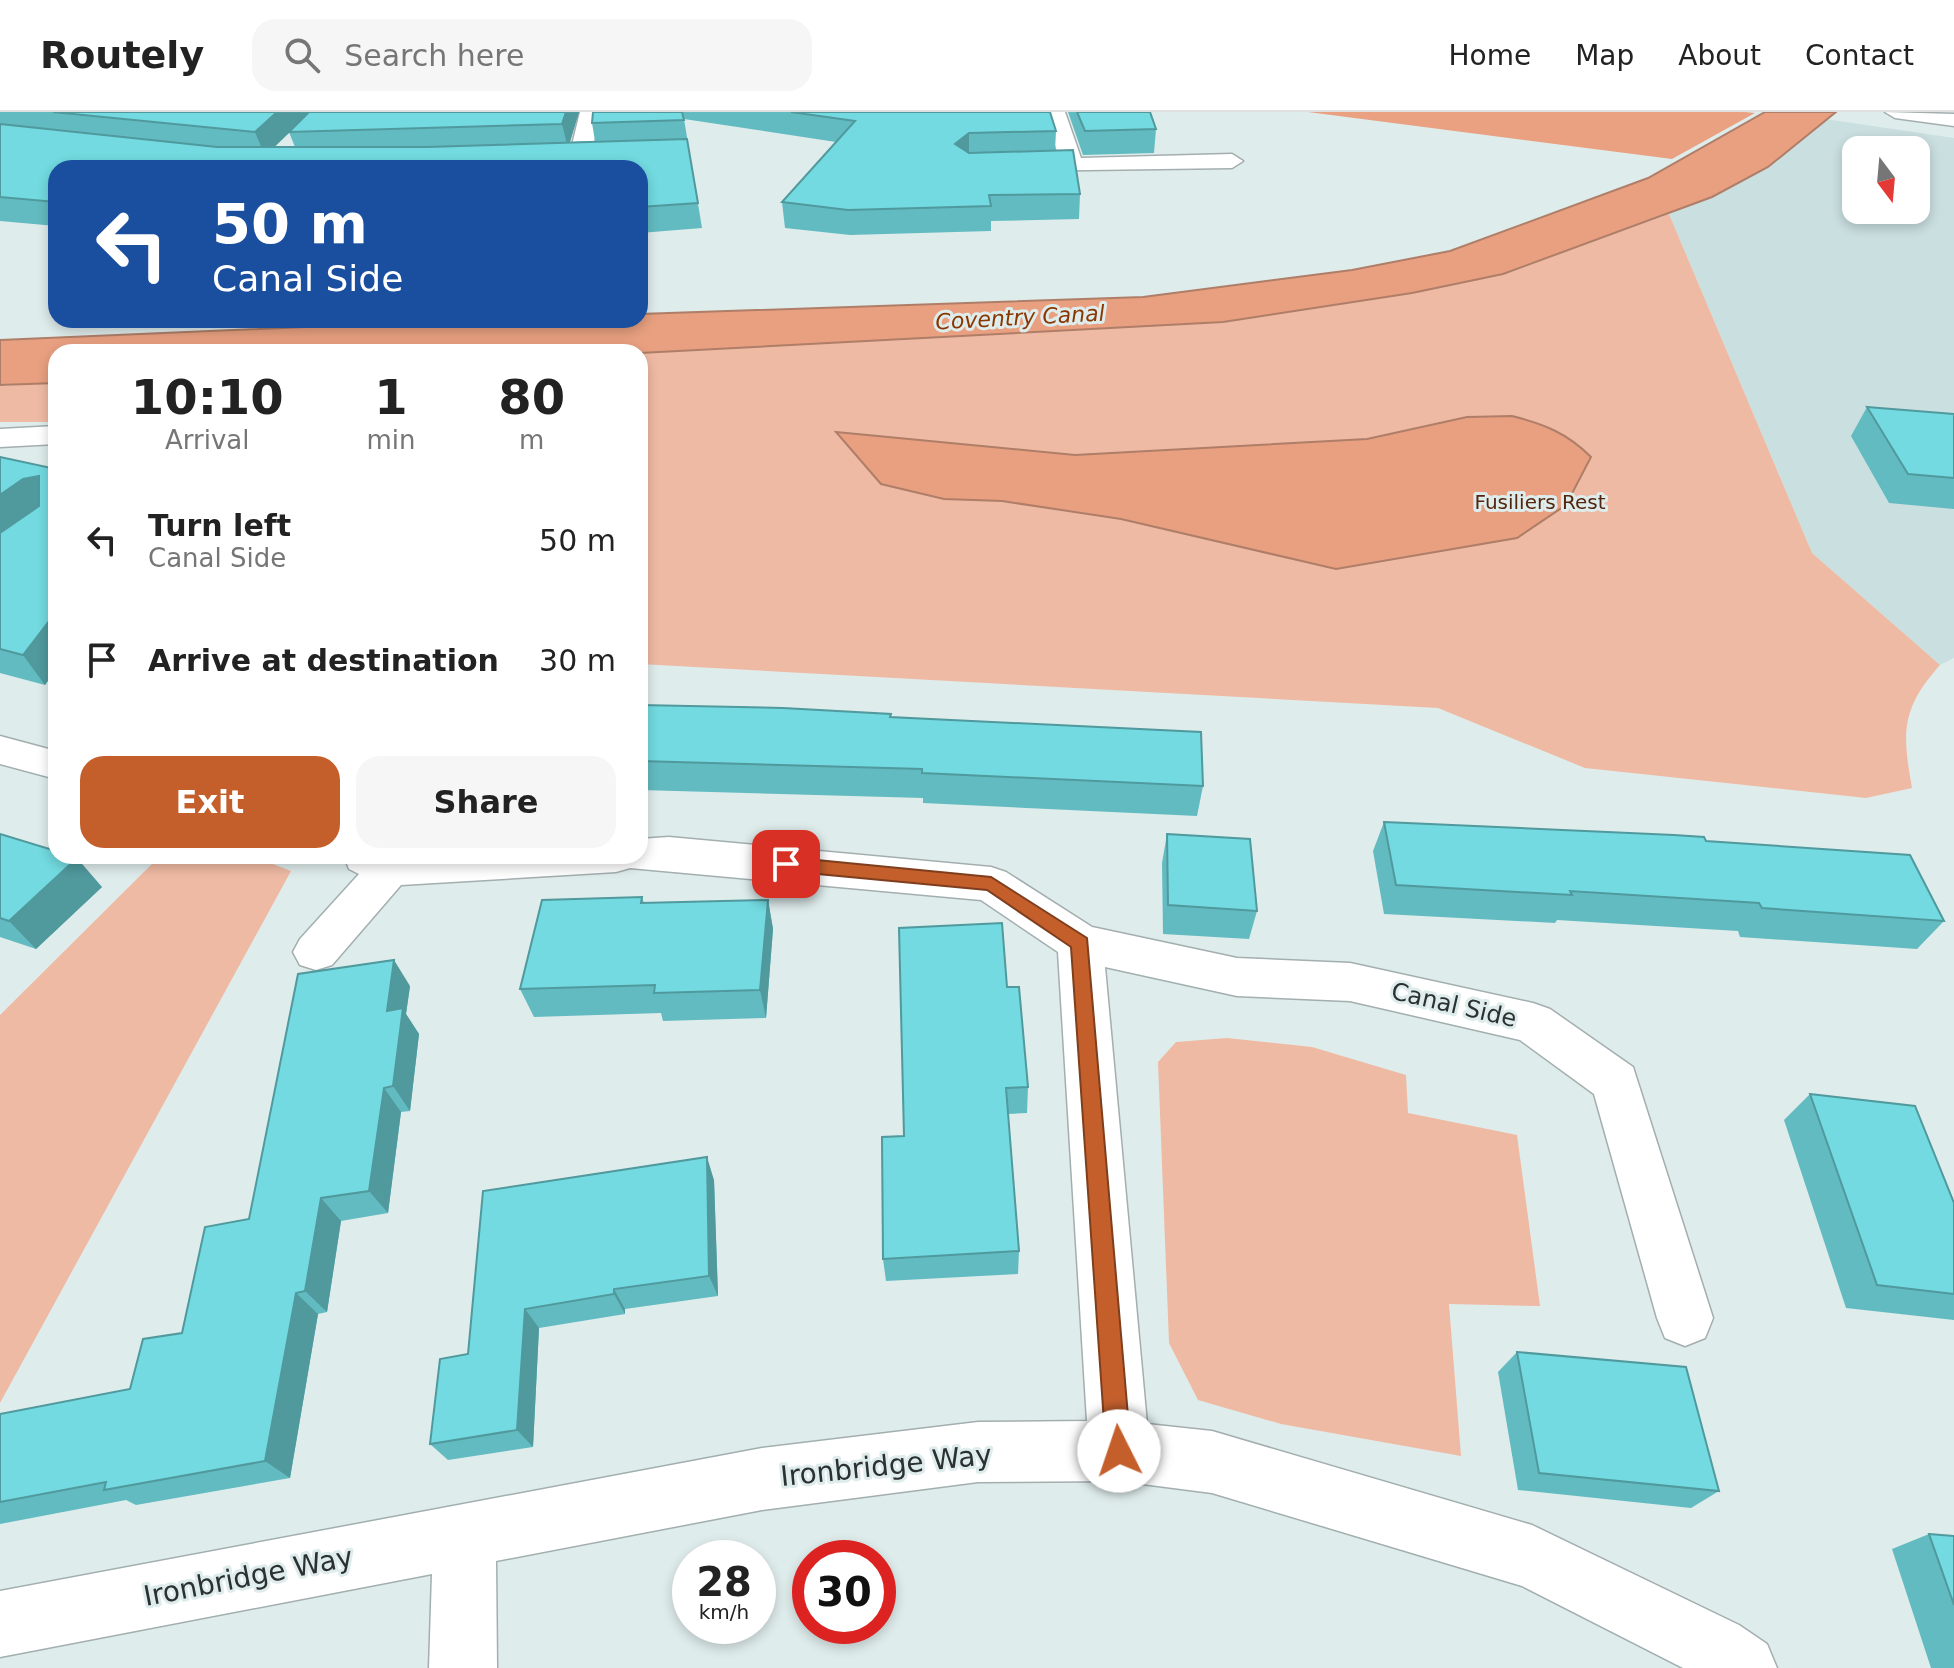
<!DOCTYPE html>
<style>
:root{--surface:#fff;--page:#f6f6f6;--text:#222;--muted:#767676;--line:#e0e0e0;--accent:#c45f2c}
body{margin:0;font-family:"DejaVu Sans",sans-serif;background:var(--page);color:var(--text);height:100vh;display:flex;flex-direction:column;font-size:30px;white-space:nowrap}
*{box-sizing:border-box;margin:0}
p{font-size:26px;color:var(--muted)}
.icon{flex:none;width:44px;height:44px;fill:none;stroke:currentColor;stroke-width:2;stroke-linecap:round;stroke-linejoin:round}
.map{position:relative;flex:1;overflow:hidden}
.sheet{position:absolute;left:48px;top:232px;width:600px;height:520px;display:flex;flex-direction:column;background:var(--surface);border-radius:24px;box-shadow:0 4px 12px #0003}
.sheet>*{flex:none}
.banner{position:absolute;left:48px;top:48px;width:600px;height:168px;border-radius:24px;box-shadow:0 4px 12px #0003;background:#1a4fa0;color:#fff;overflow:hidden}
.needle{width:52px;rotate:164deg}
.buttons{position:absolute;left:1842px;top:24px;display:grid;gap:16px}
.buttons a{display:grid;place-items:center;width:88px;height:88px;border-radius:16px;background:var(--surface);box-shadow:0 4px 12px #0003;font-size:40px}
.speed{position:absolute;left:672px;top:1428px;display:flex;gap:16px;font-size:40px;font-weight:700;text-align:center}
.speed>*{display:grid;place-content:center;width:104px;height:104px;border-radius:50%;background:var(--surface);box-shadow:0 4px 12px #0003;line-height:1}
.speed small{font-size:20px;font-weight:400}
.speed .limit{border:12px solid #d22;background:#fff;color:#111}
.pin{position:absolute;display:grid;place-items:center;width:68px;height:68px;color:#fff;margin:-34px;border-radius:16px;box-shadow:0 4px 12px #0006}
.me{position:absolute;width:88px;margin:-44px;rotate:356deg;stroke-linejoin:round;filter:drop-shadow(0 0 6px #0008)}
.turn{display:flex;align-items:center;gap:28px;height:168px;padding:0 32px;font-size:36px}
.turn .icon{width:104px;height:104px;stroke-width:2.5}
.turn b{display:block;font-size:56px;line-height:68px}
.eta{display:flex;justify-content:space-evenly;align-items:center;height:136px;text-align:center}
.eta b{font-size:48px;font-weight:700;line-height:56px}
.primary-button{display:flex;gap:16px;margin-top:auto;padding:16px 32px}
.primary-button a{flex:1;height:92px;border-radius:24px;background:var(--accent);color:#fff;font-size:32px;font-weight:700;line-height:92px;text-align:center}
.primary-button a+a{background:var(--page);color:var(--text)}
ul{padding:0;list-style:none}
li{display:flex;align-items:center;gap:24px;height:120px;padding:0 32px}
li div{flex:1}
li b{display:block;font-size:30px}
li em{font-style:normal}
header{display:flex;align-items:center;gap:48px;box-sizing:border-box;height:112px;padding:0 40px;background:var(--surface);border-bottom:2px solid var(--line)}
header strong{font-size:38px}
nav{display:flex;gap:44px;margin-inline-start:auto;font-size:28px}
.search{width:560px;height:72px;background:var(--page);display:flex;align-items:center;gap:20px;box-sizing:border-box;padding:0 28px;border-radius:24px;color:var(--muted);font-size:30px}
.map>svg:first-child{display:block}
</style>
<header>
<strong>Routely</strong>
<div class="search"><svg class="icon" aria-label="search" viewBox="0 0 24 24"><circle cx="10" cy="10" r="6"/><path d="M15 15l6 6"/></svg>Search here</div>
<nav><a>Home</a><a>Map</a><a>About</a><a>Contact</a></nav>
</header>
<div class="map">
<svg width="1954" height="1556" viewBox="0 0 1954 1556">
<rect width="100%" height="100%" fill="#dfecec"/>
<path fill="#cadfe0" fill-rule="evenodd" d="M1825,7L1954,26V546L1940,553L1812,441L1669,102L1712,85L1794,33ZM1856,38H1916V98H1856Z"/>
<path fill="#efbaa3" d="M1669,102L1812,441L1940,553C1901,597 1902,620 1912,676L1866,686L1585,656L1438,596L640,552V241L1223,210L1412,181L1503,162Z
M56,271V310H0V274Z
M160,744H252L291,759L0,1291V903Z
M1227,926L1312,935L1406,963L1408,1001L1517,1023L1540,1194L1449,1192L1461,1344L1281,1312L1198,1288L1169,1231L1158,950L1176,930Z"/>
<path fill="#eaa181" d="M1308,0H1745L1755,1L1672,47Z"/>
<path fill="#e8a080" stroke="#af7e68" stroke-width="2" d="M1765,0H1836L1768,55L1712,85L1503,162L1412,181L1223,210L640,241L56,240V271L0,273V228L468,208H640V202L1143,185L1352,158L1450,139L1648,66Z
M1512,304C1544,312 1567,321 1591,345L1566,393L1517,426L1336,457L1121,407L1002,389L944,387L881,372L836,320L1075,343L1367,327L1467,305Z"/>
<g fill="none" stroke-linecap="round" stroke-linejoin="round">
<g stroke="#a3aeaf" stroke-width="3">
<path id="street" d="M580,0H600L591,45L580,52L569,45Z
M1045,0H1065L1081,46L1232,42L1243,49L1232,56L1007,59L1004,54L1015,47L1059,46Z
M56,314V332L0,335V317Z
M0,624L56,639V667L0,652Z
M669,725L991,755L1006,760L1092,815L1237,846L1350,851L1533,891L1550,897L1633,955L1713,1206L1705,1226L1685,1234L1665,1226L1657,1206L1594,982L1520,928L1350,889L1237,884L1105,855L1147,1312L1212,1319L1532,1413L1739,1513L1767,1532L1777,1556H1683L1522,1474L1212,1381L1119,1369L978,1370L762,1398L496,1449L497,1556H429L432,1462L0,1545V1479L762,1336L978,1310L1087,1309L1058,840L981,788L630,756L616,760L401,773L332,853L316,858L300,853L293,840L300,827L359,762L349,757L344,744H640V727Z"/>
</g>
<g stroke="#a3aeaf" stroke-width="3">
<path id="highway" d="M1885,0L1954,2V14L1895,6Z"/>
</g>
<use href="#street" fill="#fff" fill-rule="evenodd"/>
<use href="#highway" fill="#fff" fill-rule="evenodd"/>
</g>
<path fill="#62bbc1" fill-rule="evenodd" d="M0,0H579L570,30L595,29L592,11L593,0H1050L1056,19L1055,39L1080,82L1079,107L991,109V119L850,123L785,116L782,90L836,30L684,7L702,116L640,121V56H56V114L0,109ZM289,20L295,35H274Z
M1068,0H1150L1156,17L1154,41L1083,43Z
M1867,295L1954,302V397L1889,391L1851,324Z
M0,345L56,357V557L45,573L0,561Z
M640,593L891,602V605L1203,674L1197,704L923,691V686L640,678Z
M1384,710L1706,729L1944,809L1917,837L1740,825L1738,819L1557,808L1555,811L1384,802L1373,739Z
M0,722L102,775L36,837L0,825Z
M1167,722L1257,799L1249,827L1163,822L1162,751Z
M642,785L644,791L768,788L773,817L766,906L663,909L661,901L534,905L520,877Z
M410,874L406,902L419,922L410,999L401,1000L388,1101L341,1109L327,1200L318,1202L290,1366L136,1393L126,1388L0,1412V1302L130,1277L182,1221L249,1107Z
M1007,875L1028,975L1027,1001L1008,1002L1019,1139L1018,1162L886,1169L883,1147L904,1024Z
M1810,982L1954,1091V1208L1846,1196L1784,1008Z
M714,1068L718,1184L625,1197V1202L539,1216L533,1335L448,1348L430,1332L468,1242L483,1079Z
M1517,1240L1719,1379L1691,1396L1518,1378L1498,1260Z
M1929,1422L1954,1424V1556H1931L1892,1437Z"/>
<path fill="#50999d" d="M277,0H311L265,44L255,20Z
M566,0H579L568,36L562,12Z
M969,21V45L955,32Z
M39,364L56,390L0,426V383L23,367Z
M56,500V557L45,573L23,543Z
M77,746L102,775L36,837L9,809Z
M768,788L773,817L766,906L760,878Z
M394,848L410,874L406,902L419,922L410,999L393,974L387,899Z
M384,976L401,1000L388,1101L369,1079Z
M707,1045L714,1068L718,1184L709,1164Z
M321,1086L341,1109L327,1200L305,1179Z
M614,1177L625,1197V1202L614,1182Z
M296,1181L318,1202L290,1366L265,1349Z
M525,1197L539,1216L533,1335L517,1318Z"/>
<path fill="#72dae0" stroke="#50999d" stroke-width="2" d="M53,0H277L255,20Z
M309,0H566L562,12L289,20Z
M593,0H682L684,8L592,11Z
M791,0H1050L1056,19L969,21L955,32L969,41L1073,38L1080,82L989,83L991,94L848,98L782,90L855,9Z
M1077,0H1150L1156,17L1085,19Z
M0,12L217,35H427L687,27L698,91L640,95V56H410L413,52L293,56H56V90L0,85Z
M1867,295L1954,302V366L1908,362Z
M0,345L56,357V500L23,543L0,537V421L39,394V364L23,367L0,383Z
M640,593L783,596L891,602L890,605L1201,620L1203,674L922,661V657L640,649Z
M1384,710L1674,723L1704,725L1706,729L1910,743L1944,809L1762,796L1759,791L1570,779L1572,783L1396,773Z
M0,722L56,739V744H71L77,746L9,809L0,806Z
M1167,722L1250,727L1257,799L1168,793Z
M642,785L641,791L768,788L760,878L654,881L655,873L520,877L542,788Z
M1002,811L1007,875H1019L1028,975L1006,976L1019,1139L883,1147L882,1025L904,1024L899,816Z
M394,848L387,899L403,896L393,974L384,976L369,1079L321,1086L305,1179L296,1181L265,1349L104,1378L106,1370L0,1390V1302L130,1277L143,1227L182,1221L205,1115L249,1107L298,862Z
M1810,982L1915,994L1954,1091V1182L1877,1173Z
M707,1045L709,1164L614,1177V1182L525,1197L517,1318L430,1332L440,1247L468,1242L483,1079Z
M1517,1240L1686,1255L1719,1379L1539,1361Z
M1929,1422L1954,1424V1493Z"/>
<path fill="#c45f2c" stroke="#7f3e1d" stroke-width="2" d="M786,745L991,765L1087,826L1131,1339L1128,1347L1119,1351L1110,1347L1106,1339L1071,835L987,778L786,759L777,752Z"/>
<g text-anchor="middle" stroke-width="6" stroke-linejoin="round" paint-order="stroke">
<g font-size="20" fill="#54260f" stroke="#dfecec">
<text x="1540" y="397">Fusiliers Rest</text>
</g>
<g font-size="22" font-style="italic" fill="#8a3600" stroke="#dfecec">
<text transform="translate(1020 205) rotate(-3)" y="8">Coventry Canal</text>
</g>
<g font-size="24" fill="#2b3030" stroke="#dfecec">
<text transform="translate(1454 893) rotate(13)" y="8">Canal Side</text>
</g>
<g font-size="28" fill="#2b3030" stroke="#dfecec">
<text transform="translate(886 1353) rotate(-6)" y="10">Ironbridge Way</text>
<text transform="translate(248 1464) rotate(-11)" y="10">Ironbridge Way</text>
</g>
</g>
</svg>
<div class="buttons">
<a><svg class="needle" viewBox="-14 -14 28 28"><path d="M0-13l5 13h-10z" fill="#e53935"/><path d="M0 13l5-13h-10z" fill="#767676"/></svg></a>
</div>
<div class="speed"><div>28<small>km/h</small></div><div class="limit">30</div></div>
<div class="pin" style="left:786px;top:752px;background:#d93025"><svg class="icon" aria-label="arrive" viewBox="0 0 24 24"><path d="M6 21V4h12l-3 4 3 4H6"/></svg></div>
<svg class="me" style="left:1119px;top:1339px" viewBox="-20 -20 40 40"><circle r="19" fill="#fff"/><path d="M0-13L10 11 0 6-10 11z" fill="#c45f2c"/></svg>
<div class="banner">
<div class="turn"><svg class="icon" aria-label="left" viewBox="0 0 24 24"><path d="M17 20v-9H6M10 6l-5 5 5 5"/></svg><div><b>50 m</b>Canal Side</div></div>
</div>
<section class="sheet">
<div class="eta">
<div><b>10:10</b><p>Arrival</p></div>
<div><b>1</b><p>min</p></div>
<div><b>80</b><p>m</p></div>
</div>
<ul>
<li><svg class="icon" aria-label="left" viewBox="0 0 24 24"><path d="M17 20v-9H6M10 6l-5 5 5 5"/></svg><div><b>Turn left</b><p>Canal Side</p></div><em>50 m</em></li>
<li><svg class="icon" aria-label="arrive" viewBox="0 0 24 24"><path d="M6 21V4h12l-3 4 3 4H6"/></svg><div><b>Arrive at destination</b></div><em>30 m</em></li>
</ul>
<div class="primary-button"><a>Exit</a><a>Share</a></div>
</section>
</div>
